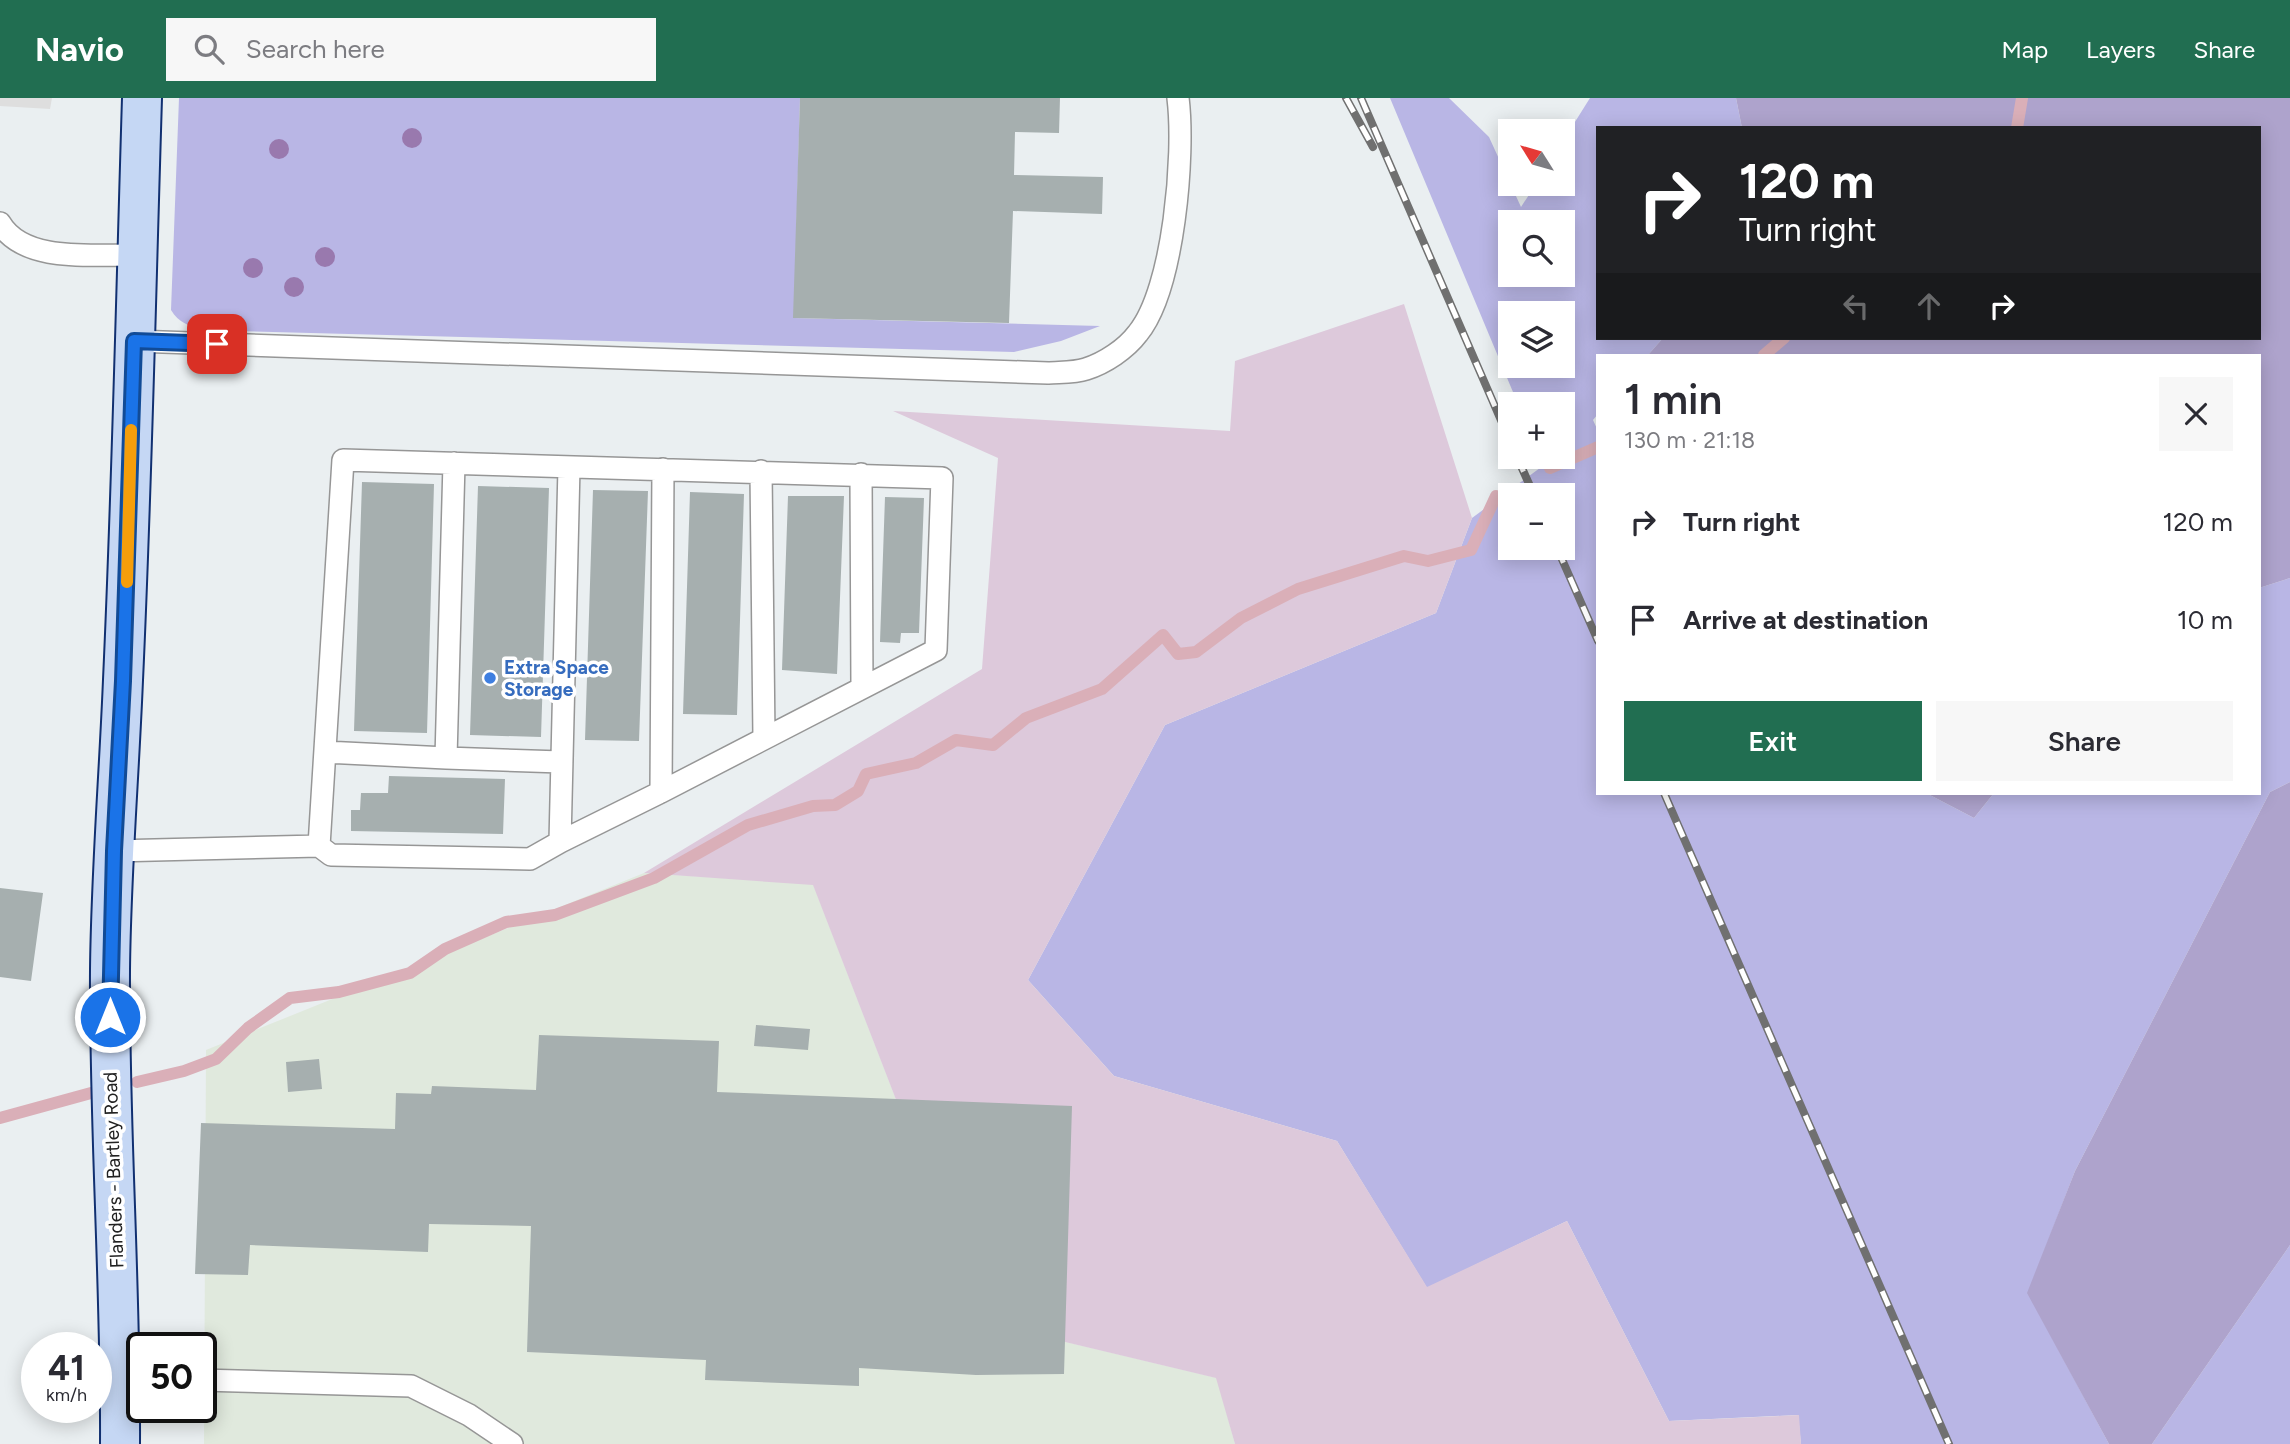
<!DOCTYPE html>
<meta charset="utf-8">
<style>
:root{--surface:#fff;--page:#f7f7f7;--text:#2b2b33;--muted:#7c7c81;--accent:#216e51}
body{margin:0;font-family:Figtree,sans-serif;background:var(--page);color:var(--text);height:100vh;display:flex;flex-direction:column;font-size:26px;white-space:nowrap}
*{box-sizing:border-box;margin:0}
p{font-size:23px;color:var(--muted)}
.icon{flex:none;width:38px;height:38px;fill:none;stroke:currentColor;stroke-width:2;stroke-linecap:round;stroke-linejoin:round}
.map{position:relative;flex:1;overflow:hidden}
.side{position:absolute;left:1596px;top:256px;width:665px;height:441px;display:flex;flex-direction:column;background:var(--surface);border-radius:0px;box-shadow:0 4px 18px #0003}
.side>*{flex:none}
.top-card{position:absolute;left:1596px;top:28px;width:665px;height:214px;border-radius:0px;box-shadow:0 4px 18px #0003;background:#202124;color:#fff;overflow:hidden}
.needle{width:46px;rotate:307deg}
.tools{position:absolute;left:1498px;top:21px;display:grid;gap:14px}
.tools a{display:grid;place-items:center;width:77px;height:77px;border-radius:0px;background:var(--surface);box-shadow:0 4px 18px #0003;font-size:35px}
.speed{position:absolute;left:21px;top:1234px;display:flex;gap:14px;font-size:35px;font-weight:700;text-align:center}
.speed>*{display:grid;place-content:center;width:91px;height:91px;border-radius:50%;background:var(--surface);box-shadow:0 4px 18px #0003;line-height:1}
.speed small{font-size:18px;font-weight:400}
.speed .limit{border:4px solid #111;border-radius:10px;background:#fff;color:#111}
.pin{position:absolute;display:grid;place-items:center;width:60px;height:60px;color:#fff;margin:-30px;border-radius:14px;box-shadow:0 4px 10px #0006}
.me{position:absolute;width:77px;margin:-38px;rotate:0deg;stroke-linejoin:round;filter:drop-shadow(0 0 5px #0008)}
.turn{display:flex;align-items:center;gap:24px;height:147px;padding:0 28px;font-size:32px}
.turn .icon{width:91px;height:91px;stroke-width:2.5}
.turn b{display:block;font-size:49px;line-height:60px}
.lanes{display:flex;align-items:center;height:66px;padding:0 28px;background:#0003;justify-content:center;gap:35px;direction:ltr}
.lanes .off{opacity:.35}
.round{display:grid;place-items:center;flex:none;width:74px;height:74px;border-radius:0px;background:var(--page)}
.head{display:flex;align-items:center;justify-content:space-between;height:119px;padding:0 28px}
h1{font-size:42px;font-weight:600;line-height:52px}
.action{display:flex;gap:14px;margin-top:auto;padding:14px 28px}
.action a{flex:1;height:80px;border-radius:0px;background:var(--accent);color:#fff;font-size:28px;font-weight:600;line-height:80px;text-align:center}
.action a+a{background:var(--page);color:var(--text)}
ul{padding:0;list-style:none}
li{display:flex;align-items:center;gap:21px;height:98px;padding:0 28px}
li div{flex:1}
li b{display:block;font-size:26px}
li em{font-style:normal}
header{display:flex;align-items:center;gap:42px;box-sizing:border-box;height:98px;padding:0 35px;background:var(--accent);color:#fff}
header strong{font-size:33px}
nav{display:flex;gap:38px;margin-inline-start:auto;font-size:24px}
.search{width:490px;height:63px;background:var(--page);display:flex;align-items:center;gap:18px;box-sizing:border-box;padding:0 24px;border-radius:0px;color:var(--muted);font-size:26px}
.map>svg:first-child{display:block}
</style>
<header>
<strong>Navio</strong>
<div class="search"><svg class="icon" aria-label="search" viewBox="0 0 24 24"><circle cx="10" cy="10" r="6"/><path d="M15 15l6 6"/></svg>Search here</div>
<nav><a>Map</a><a>Layers</a><a>Share</a></nav>
</header>
<div class="map">
<svg width="2290" height="1346" viewBox="0 0 2290 1346">
<rect width="100%" height="100%" fill="#eaeff1"/>
<path fill="#e0e9dd" d="M644,775L813,786L982,1224L1217,1280L1235,1346H204L206,952Z"/>
<path fill="#b9b6e5" fill-rule="evenodd" d="M179,0H800L794,220L1100,228L1061,243L1014,254L202,232C188,227 179,225 171,212Z
M1390,0H1449L1489,39L1521,109L1536,86H1563V43L1590,0H1736L1742,30H1598V240H1663L1648,257H1598V316L1593,322L1598,333V695H1926L1974,720L1994,695H2259V490L2290,480V684L2270,694L2075,1073L2028,1195L2109,1346H1801L1798,1317L1669,1323L1567,1123L1427,1190L1337,1043L1114,978L1028,882L1165,627L1436,515L1472,420L1544,367L1540,359H1563V306H1518ZM1510,124H1563V177H1510ZM1510,215H1563V268H1510ZM1510,397H1563V450H1510Z
M2290,1147V1346H2152Z"/>
<path fill="#aea3cc" d="M1736,0H2290V480L2259,490V257H1648L1663,240H2259V30H1742Z
M2290,684V1147L2152,1346H2109L2027,1195L2075,1073L2270,694Z
M1926,695H1994L1974,720Z"/>
<path fill="#ddc9db" d="M1404,206L1472,420L1436,515L1165,627L1028,882L1114,978L1337,1043L1427,1189L1567,1123L1669,1323L1799,1317L1801,1346H1235L1216,1280L982,1224L813,787L644,775L982,571L998,360L893,313L1230,333L1235,263Z"/>
<path fill="#dedede" d="M0,0H52L50,11L0,8Z"/>
<g fill="none" stroke-linecap="round" stroke-linejoin="round">
<path stroke="#daafb8" stroke-width="12" d="M2017,30L2022,0
M1764,257L1784,240
M1550,370L1598,349
M137,984L184,973L216,961L248,930L290,900L339,894L410,875L445,851L506,824L555,817L654,780L748,727L813,708L835,707L858,693L866,676L916,665L956,642L993,647L1026,620L1102,591L1163,537L1178,556L1196,554L1241,520L1298,491L1404,458L1428,463L1471,452L1496,398
M0,1020L91,995"/>
</g>
<path fill="#a6afaf" d="M800,0H1060L1059,35L1015,34L1014,77L1103,79L1102,116L1013,113L1009,225L793,220Z
M362,384L434,386L427,635L354,633Z
M478,388L549,390L541,639L470,637Z
M593,392L648,393L639,643L585,642Z
M690,394L744,396L737,617L683,616Z
M788,398H844L837,576L782,572Z
M885,399L924,400L919,535H901L900,545L880,544Z
M389,678L505,681L503,736L351,733V712H360L361,695H388Z
M0,790L43,795L31,883L0,879Z
M756,927L810,931L808,952L754,948Z
M539,937L719,943L717,994L1072,1008L1064,1276L976,1277L859,1270V1288L705,1282L706,1262L527,1254L531,1128L429,1126L428,1154L250,1147L248,1177L195,1176L201,1025L395,1031L396,995L431,996L432,988L536,992Z
M319,961L322,991L288,994L286,964Z"/>
<g fill="none" stroke-linecap="round" stroke-linejoin="round">
<g stroke="#969696" stroke-width="24">
<path id="service" d="M0,125C24,166 96,156 137,157
M134,243L1048,275C1060,274 1074,275 1086,271C1105,265 1126,251 1138,235C1174,191 1185,56 1178,0
M761,373L764,640
M861,376L862,590
M325,654L446,660L561,664
M446,660L454,365
M661,694L663,371
M560,744L569,369
M114,753L319,748L331,757L530,761L560,744L661,694L936,552L942,380L343,362L319,748
M201,1282L411,1288L469,1317L512,1346"/>
</g>
<g stroke="#113071" stroke-width="42">
<path id="secondary" d="M120,1346C121,1188 109,1030 110,872C111,775 119,679 123,582C132,388 136,194 142,0"/>
</g>
<use href="#service" stroke="#fff" stroke-width="21"/>
<use href="#secondary" stroke="#c5d7f4" stroke-width="38"/>
<g stroke="#707070" stroke-width="8">
<path id="rail" d="M1346,0L1373,49
M1361,0L1510,343
M1517,359L1534,397
M1557,450L1598,543
M1664,695L1949,1346"/>
</g>
<use href="#rail" stroke="#fff" stroke-width="5" stroke-dasharray="16" stroke-linecap="butt"/>
</g>
<g fill="#9979ae">
<circle cx="412" cy="40" r="10"/>
<circle cx="279" cy="51" r="10"/>
<circle cx="325" cy="159" r="10"/>
<circle cx="253" cy="170" r="10"/>
<circle cx="294" cy="189" r="10"/>
</g>
<g fill="none" stroke-linecap="round" stroke-linejoin="round">
<g stroke="#114b97" stroke-width="18">
<path id="route" d="M110,919L114,753L123,583L134,243L217,246"/>
</g>
<use href="#route" stroke="#1a73e8" stroke-width="12"/>
<path stroke="#f59e0b" stroke-width="12" d="M127,484L131,332"/>
</g>
<circle fill="#3f7fe0" stroke="#fff" stroke-width="2.5" cx="490" cy="580" r="7"/>
<g text-anchor="middle" stroke-width="7" stroke-linejoin="round" paint-order="stroke">
<g font-size="19" font-weight="bold" fill="#366cbe" stroke="#fff" text-anchor="start">
<text x="504" y="576">Extra Space<tspan x="504" dy="22">Storage</tspan></text>
</g>
<g font-size="19" fill="#222" stroke="#fff">
<text transform="translate(113 1072) rotate(-92)" y="7">Flanders - Bartley Road</text>
</g>
</g>
</svg>
<div class="tools">
<a><svg class="needle" viewBox="-14 -14 28 28"><path d="M0-13l5 13h-10z" fill="#e53935"/><path d="M0 13l5-13h-10z" fill="#7c7c81"/></svg></a>
<a><svg class="icon" aria-label="search" viewBox="0 0 24 24"><circle cx="10" cy="10" r="6"/><path d="M15 15l6 6"/></svg></a>
<a><svg class="icon" aria-label="layers" viewBox="0 0 24 24"><path d="M12 4l9 5-9 5-9-5zM3 14l9 5 9-5"/></svg></a>
<a>+</a>
<a>−</a>
</div>
<div class="speed"><div>41<small>km/h</small></div><div class="limit">50</div></div>
<div class="pin" style="left:217px;top:246px;background:#d93025"><svg class="icon" aria-label="arrive" viewBox="0 0 24 24"><path d="M6 21V4h12l-3 4 3 4H6"/></svg></div>
<svg class="me" style="left:110px;top:919px" viewBox="-20 -20 40 40"><circle r="17" fill="#1a73e8" stroke="#fff" stroke-width="3"/><path d="M0-11L8 9 0 5-8 9z" fill="#fff"/></svg>
<div class="top-card">
<div class="turn"><svg class="icon" aria-label="right" viewBox="0 0 24 24"><path d="M7 20v-9h11M14 6l5 5-5 5"/></svg><div><b>120 m</b>Turn right</div></div>
<div class="lanes"><svg class="icon off" aria-label="left" viewBox="0 0 24 24"><path d="M17 20v-9H6M10 6l-5 5 5 5"/></svg><svg class="icon off" aria-label="ahead" viewBox="0 0 24 24"><path d="M12 20V5M6 11l6-6 6 6"/></svg><svg class="icon" aria-label="right" viewBox="0 0 24 24"><path d="M7 20v-9h11M14 6l5 5-5 5"/></svg></div>
</div>
<section class="side">
<div class="head"><div><h1>1 min</h1><p>130 m · 21:18</p></div><a class="round"><svg class="icon" aria-label="close" viewBox="0 0 24 24"><path d="M6 6l12 12M18 6L6 18"/></svg></a></div>
<ul>
<li><svg class="icon" aria-label="right" viewBox="0 0 24 24"><path d="M7 20v-9h11M14 6l5 5-5 5"/></svg><div><b>Turn right</b></div><em>120 m</em></li>
<li><svg class="icon" aria-label="arrive" viewBox="0 0 24 24"><path d="M6 21V4h12l-3 4 3 4H6"/></svg><div><b>Arrive at destination</b></div><em>10 m</em></li>
</ul>
<div class="action"><a>Exit</a><a>Share</a></div>
</section>
</div>
